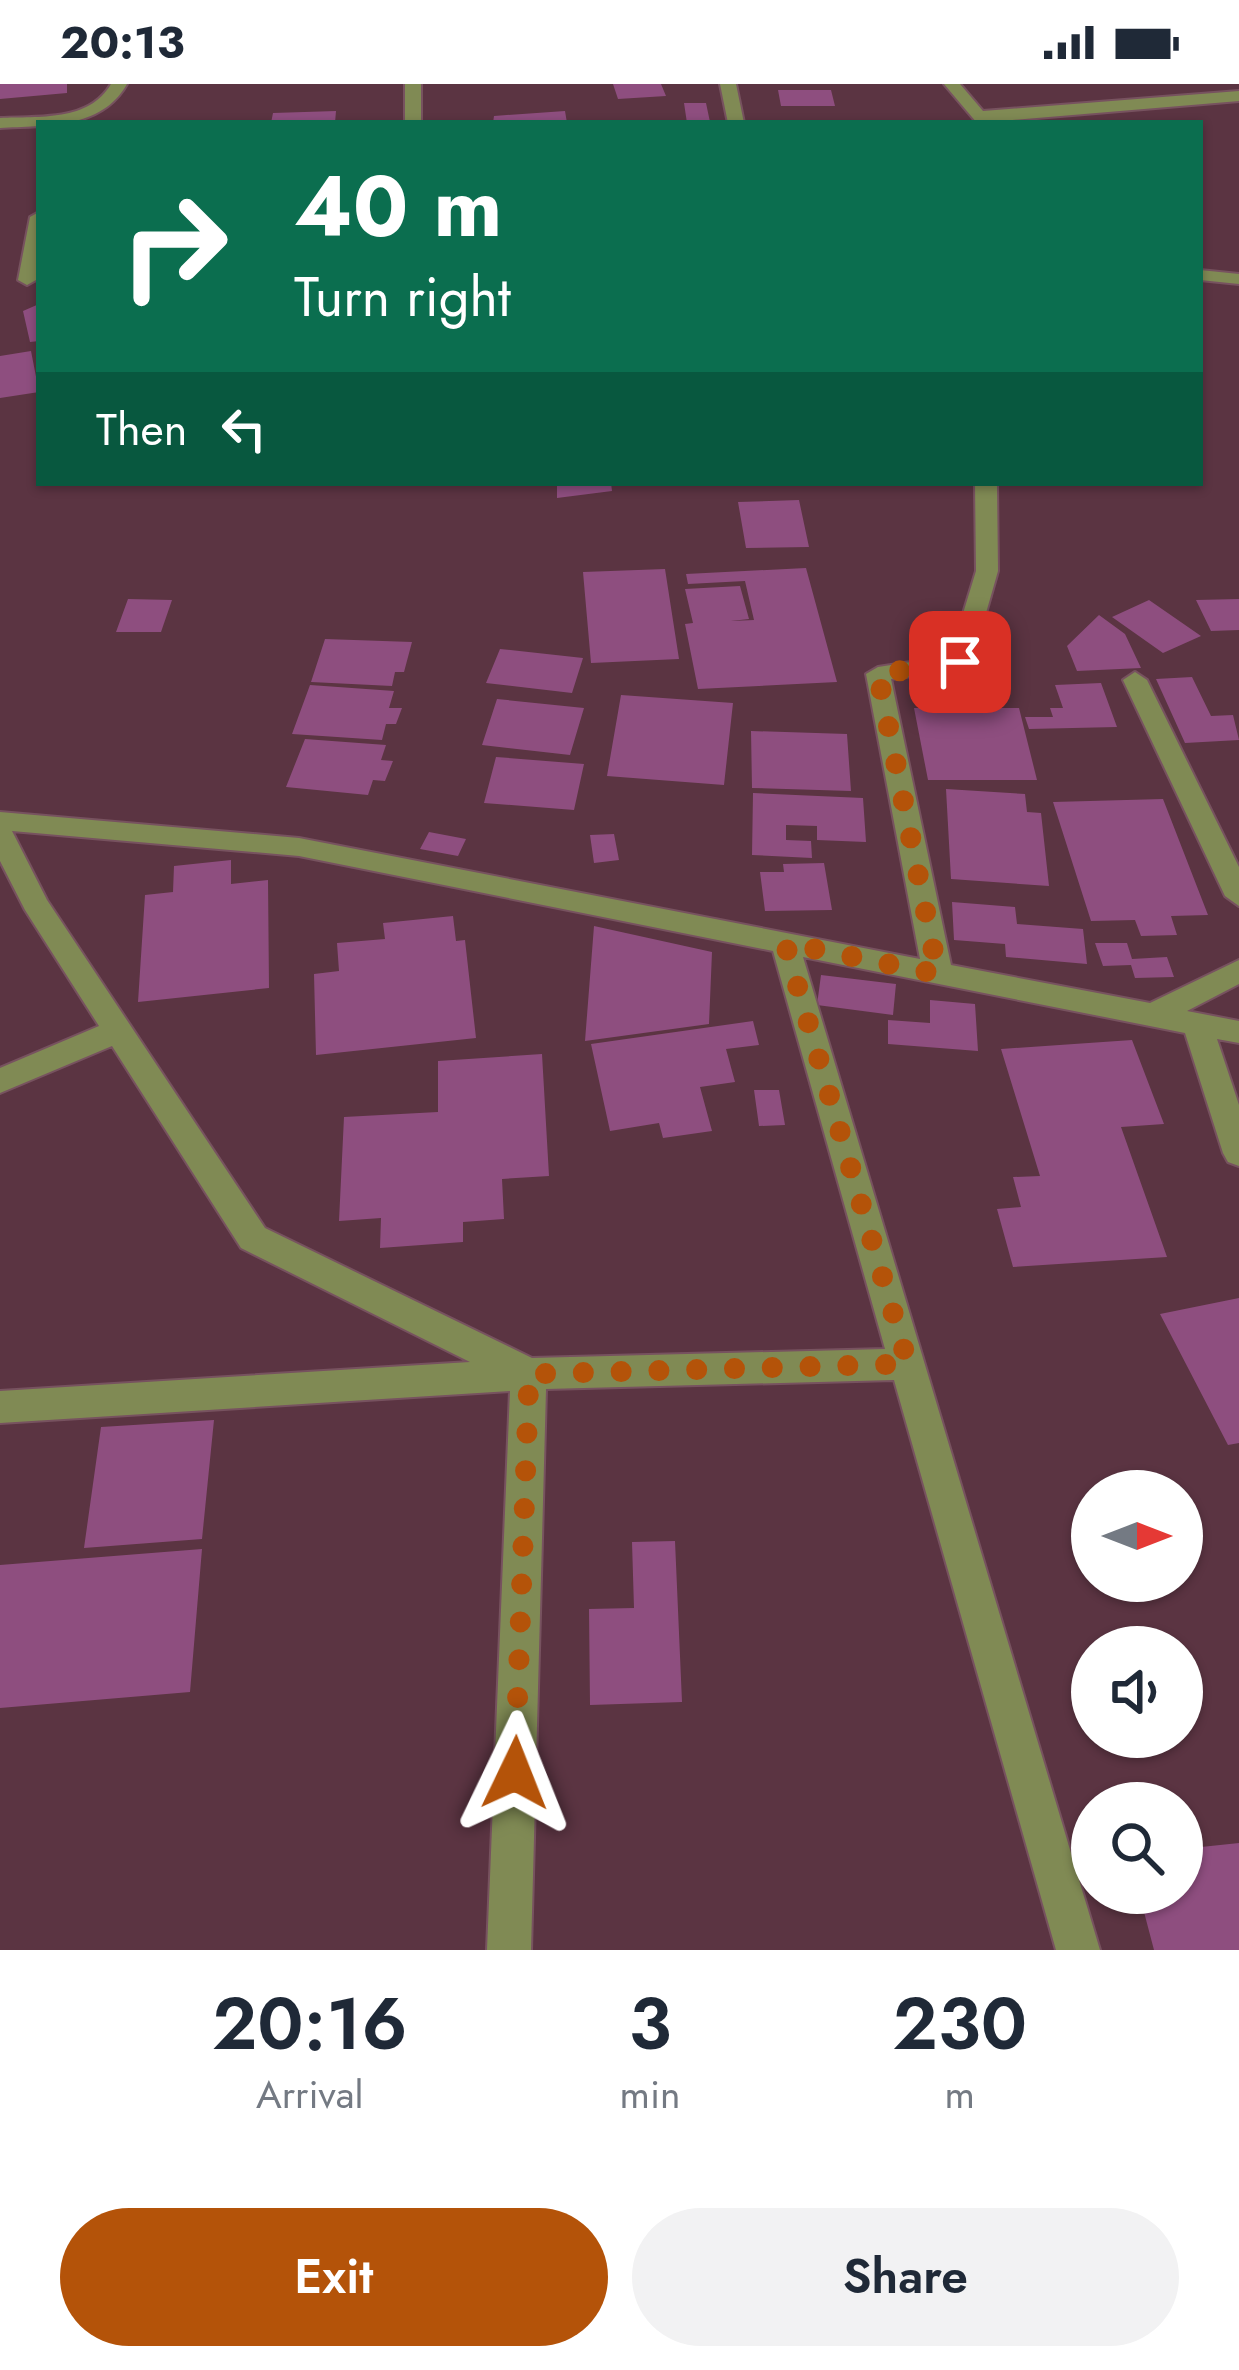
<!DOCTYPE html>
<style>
:root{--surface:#fff;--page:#f2f2f3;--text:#1f2937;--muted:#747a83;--accent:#b45309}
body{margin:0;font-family:Jost,sans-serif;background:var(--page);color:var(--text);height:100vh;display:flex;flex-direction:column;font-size:45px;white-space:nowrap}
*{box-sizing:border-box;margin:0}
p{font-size:39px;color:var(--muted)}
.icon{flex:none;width:66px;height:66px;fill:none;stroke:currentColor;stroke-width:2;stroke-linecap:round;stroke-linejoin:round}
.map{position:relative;height:1866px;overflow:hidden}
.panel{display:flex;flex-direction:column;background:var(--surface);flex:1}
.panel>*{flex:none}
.top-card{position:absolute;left:36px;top:36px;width:1167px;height:366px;border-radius:0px;box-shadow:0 3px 9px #0004;background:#0b6e4f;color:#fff;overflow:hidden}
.needle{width:78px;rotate:90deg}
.buttons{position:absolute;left:1071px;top:1386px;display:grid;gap:24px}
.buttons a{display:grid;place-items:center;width:132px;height:132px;border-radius:50%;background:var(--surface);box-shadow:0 3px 9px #0004;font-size:60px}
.pin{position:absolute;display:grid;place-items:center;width:102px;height:102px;color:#fff;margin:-51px;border-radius:24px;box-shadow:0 6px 18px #0006}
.me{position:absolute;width:132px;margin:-66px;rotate:2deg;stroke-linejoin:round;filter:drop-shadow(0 0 9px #0008)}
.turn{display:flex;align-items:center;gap:42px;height:252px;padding:0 60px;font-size:54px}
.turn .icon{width:156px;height:156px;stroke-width:2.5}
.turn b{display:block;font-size:84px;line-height:102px}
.then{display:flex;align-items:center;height:114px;padding:0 60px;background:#0003;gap:24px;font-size:45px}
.eta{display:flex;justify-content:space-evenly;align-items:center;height:204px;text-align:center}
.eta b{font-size:72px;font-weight:600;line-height:84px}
.cta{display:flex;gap:24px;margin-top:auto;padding:24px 60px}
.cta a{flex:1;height:138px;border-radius:72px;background:var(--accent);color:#fff;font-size:48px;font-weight:600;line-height:138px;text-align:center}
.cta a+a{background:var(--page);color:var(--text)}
.status{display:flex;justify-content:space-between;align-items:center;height:84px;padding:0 60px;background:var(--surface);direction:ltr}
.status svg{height:33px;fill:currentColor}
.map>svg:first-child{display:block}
</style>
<div class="status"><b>20:13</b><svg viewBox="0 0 49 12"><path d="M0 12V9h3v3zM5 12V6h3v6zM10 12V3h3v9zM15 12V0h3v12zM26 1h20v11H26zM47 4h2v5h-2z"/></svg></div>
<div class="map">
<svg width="1239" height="1866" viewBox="0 0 1239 1866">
<rect width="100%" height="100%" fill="#5b3442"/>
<path fill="#8e4e7f" d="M0,0H67V9L0,15Z
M613,0H661L666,12L618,15Z
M778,6H831L835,22H781Z
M684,19H706L710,38L687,39Z
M336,27L335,39H271L273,29Z
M565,27L567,39H493L494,32Z
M39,220V257L30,258L23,227Z
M31,267L39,308L0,314V272Z
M557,399H611L612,407L557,414Z
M799,416L809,463L746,464L738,418Z
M806,484L837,598L698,605L685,540L693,539L685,505L740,502L749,535L731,537L754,536L745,497L688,500L686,490Z
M665,485L679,575L591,579L583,488Z
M128,515L172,516L161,548H116Z
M1239,515V546L1211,547L1196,516Z
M1149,516L1201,552L1163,569L1112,533Z
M1099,531L1125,550L1141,584L1077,587L1067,562Z
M325,555L412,558L404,588H395L392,602L311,598Z
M500,565L583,574L572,609L486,599Z
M1192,593L1211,632L1233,631L1239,656L1185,659L1156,595Z
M1101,599L1117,643L1029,645L1025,633H1053L1050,624H1063L1055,601Z
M310,601L394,607L389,624H402L396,640H386L382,656L292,650Z
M621,611L733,619L724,701L607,692Z
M497,615L584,624L570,671L482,661Z
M914,624H1019L1037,696H928Z
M751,647L847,650L851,707L752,704Z
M305,655L386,661L381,676L393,677L385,697L373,696L368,711L286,703Z
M496,673L584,680L574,726L484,719Z
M946,705L1025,710L1027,728L1041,729L1049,802L951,795Z
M753,709L863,714L866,758L817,756V742L786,741V756L811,757L812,774L752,771Z
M1163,715L1208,831L1171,832L1177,851L1141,852L1135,836L1091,837L1053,718Z
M429,748L466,755L458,772L420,765Z
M614,750L619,776L594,779L590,751Z
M231,776V800L268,796L269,904L138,918L145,811L173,808L174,782Z
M824,779L832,826L765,827L760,788H784L783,780Z
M952,818L1015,823L1017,840L1083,845L1087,880L1006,873L1005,860L954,856Z
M453,832L456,857L465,856L476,954L316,971L314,890L339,887L337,859L385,855L383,839Z
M594,842L712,868L709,940L585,957Z
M1095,859H1127L1132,875L1167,873L1174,893L1135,894L1131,881L1103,882Z
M821,891L896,900L893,931L817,921Z
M930,916L975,920L978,967L888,960V936L930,939Z
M753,937L759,961L726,965L735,998L700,1003L712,1047L663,1054L659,1039L610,1047L591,960Z
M1132,956L1164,1040L1121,1043L1167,1173L1013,1183L997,1125L1021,1123L1013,1093L1040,1092L1001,965Z
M542,970L549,1092L502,1095L504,1135L463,1138V1158L380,1164L381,1134L339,1137L344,1033L438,1028V977Z
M754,1006H779L785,1041L759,1042Z
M1239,1214V1359L1228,1361L1160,1230Z
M214,1336L202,1455L84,1464L101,1343Z
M675,1457L682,1618L590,1621L589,1525L634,1524L632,1458Z
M202,1465L190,1608L0,1624V1481Z
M1239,1759V1866H1154L1139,1809H1182V1765Z"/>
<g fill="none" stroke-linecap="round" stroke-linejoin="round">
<g stroke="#77525f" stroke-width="4">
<path id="minor" d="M111,0H127C101,46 45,41 0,44V34C39,32 89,38 111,0Z
M405,0H421V39H405Z
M720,0H736L744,39H728Z
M944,0H960L983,27L1239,7V17L977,39Z
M39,128L36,196L27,201L18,196L30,133Z
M1200,186L1239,190V200L1200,196Z
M975,399H997L998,487L972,578L960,585L891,595L951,881L1150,919L1239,876V900L1187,927L1239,937V959L1217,955L1239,1021V1082L1228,1078L1223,1069L1185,949L803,873L1100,1866H1056L894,1296L546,1305L531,1866H487L510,1307L0,1339V1307L470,1278L241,1164L112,962L0,1009V984L99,942L25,826L0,777V728L299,754L920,875L866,590L878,583L950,572L976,487ZM12,747L299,772L773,867L885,1265L532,1274L265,1144L47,816Z
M1135,588L1147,596L1239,783V822L1225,812L1123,596Z"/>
</g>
<use href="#minor" fill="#808a54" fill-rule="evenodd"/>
</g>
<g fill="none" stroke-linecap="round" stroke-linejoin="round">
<path stroke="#b45309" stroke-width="21" stroke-dasharray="0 37.8" d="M515,1689L529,1290L908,1280L785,859L938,890L878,590L960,578"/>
</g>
</svg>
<div class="buttons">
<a><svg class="needle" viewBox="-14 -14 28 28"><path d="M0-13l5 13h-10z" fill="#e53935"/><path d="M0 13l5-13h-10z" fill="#747a83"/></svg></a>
<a><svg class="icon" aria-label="sound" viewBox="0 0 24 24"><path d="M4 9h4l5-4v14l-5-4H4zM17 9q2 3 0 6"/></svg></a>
<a><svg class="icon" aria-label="search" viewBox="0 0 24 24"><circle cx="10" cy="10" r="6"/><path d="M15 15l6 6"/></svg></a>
</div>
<div class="pin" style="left:960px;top:578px;background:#d93025"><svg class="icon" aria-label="arrive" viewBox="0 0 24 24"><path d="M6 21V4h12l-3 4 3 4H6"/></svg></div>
<svg class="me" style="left:515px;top:1689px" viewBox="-20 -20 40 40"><path d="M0-17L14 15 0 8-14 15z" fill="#b45309" stroke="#fff" stroke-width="4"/></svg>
<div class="top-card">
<div class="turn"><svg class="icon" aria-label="right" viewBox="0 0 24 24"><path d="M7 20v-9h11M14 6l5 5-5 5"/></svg><div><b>40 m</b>Turn right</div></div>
<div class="then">Then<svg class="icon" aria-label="left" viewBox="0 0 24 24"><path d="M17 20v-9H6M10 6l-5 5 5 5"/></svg></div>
</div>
</div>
<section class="panel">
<div class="eta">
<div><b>20:16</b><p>Arrival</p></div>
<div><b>3</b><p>min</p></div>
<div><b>230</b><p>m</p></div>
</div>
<div class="cta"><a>Exit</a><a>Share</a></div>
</section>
